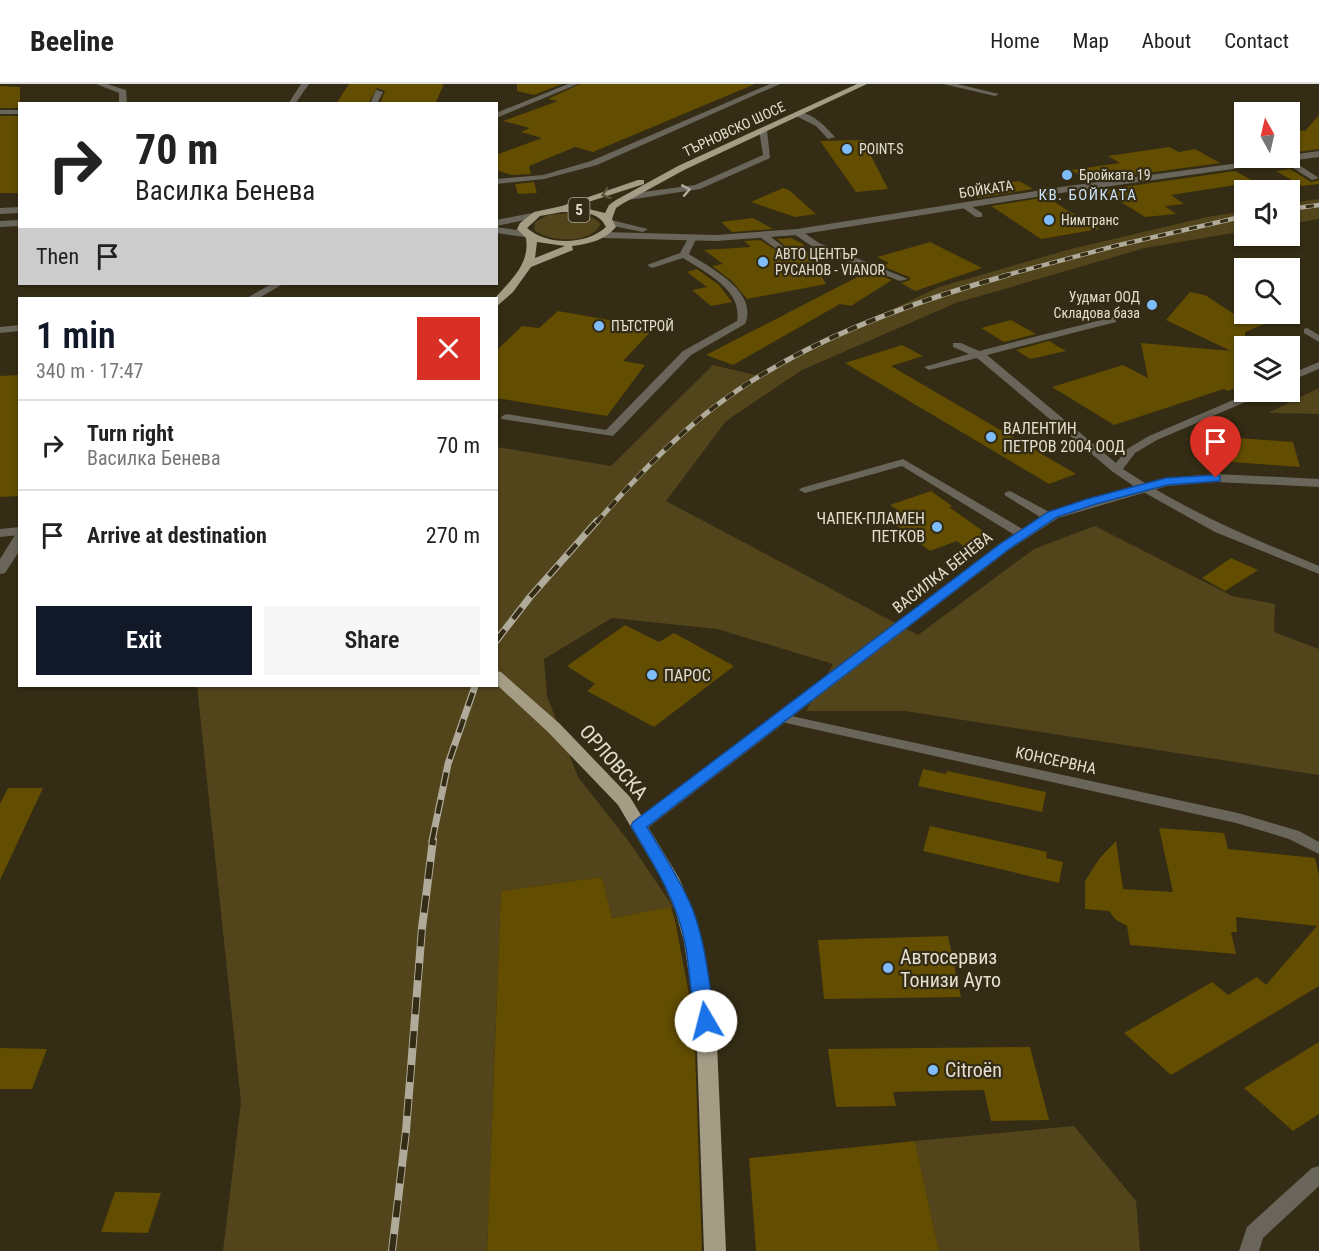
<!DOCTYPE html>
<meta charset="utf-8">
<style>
:root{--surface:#fff;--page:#f6f6f6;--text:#222;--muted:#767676;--line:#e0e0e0;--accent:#111827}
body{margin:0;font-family:"Roboto Condensed",sans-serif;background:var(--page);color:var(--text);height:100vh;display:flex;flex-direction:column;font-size:22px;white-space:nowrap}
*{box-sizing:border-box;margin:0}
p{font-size:20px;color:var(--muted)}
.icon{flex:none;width:33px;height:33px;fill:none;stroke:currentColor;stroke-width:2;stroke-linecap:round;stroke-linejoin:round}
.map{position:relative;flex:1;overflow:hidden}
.panel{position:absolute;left:18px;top:213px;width:480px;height:390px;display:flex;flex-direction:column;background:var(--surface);border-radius:0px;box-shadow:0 2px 4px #0004}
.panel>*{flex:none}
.guide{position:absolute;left:18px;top:18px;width:480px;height:183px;border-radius:0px;box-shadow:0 2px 4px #0004;background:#fff;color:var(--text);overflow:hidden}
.needle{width:39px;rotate:352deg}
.tools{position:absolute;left:1234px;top:18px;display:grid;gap:12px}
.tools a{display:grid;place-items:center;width:66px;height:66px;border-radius:0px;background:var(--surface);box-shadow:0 2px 4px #0004;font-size:30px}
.pin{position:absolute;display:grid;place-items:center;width:51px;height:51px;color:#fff;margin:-62px -26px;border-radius:50% 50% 50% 0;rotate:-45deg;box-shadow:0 0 6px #0007}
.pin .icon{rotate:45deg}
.me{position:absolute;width:66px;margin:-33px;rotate:352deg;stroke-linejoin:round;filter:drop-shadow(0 0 4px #0008)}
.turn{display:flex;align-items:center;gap:21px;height:126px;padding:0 18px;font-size:27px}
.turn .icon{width:78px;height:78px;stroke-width:2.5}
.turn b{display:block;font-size:42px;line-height:51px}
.then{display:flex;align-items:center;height:57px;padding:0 18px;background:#0003;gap:12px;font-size:22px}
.round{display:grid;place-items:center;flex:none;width:63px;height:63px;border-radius:0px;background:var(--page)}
.headline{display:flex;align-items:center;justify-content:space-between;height:102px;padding:0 18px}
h1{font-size:36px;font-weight:600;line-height:45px;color:var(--accent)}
.primary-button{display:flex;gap:12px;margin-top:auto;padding:12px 18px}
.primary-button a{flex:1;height:69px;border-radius:0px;background:var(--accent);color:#fff;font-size:24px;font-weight:600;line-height:69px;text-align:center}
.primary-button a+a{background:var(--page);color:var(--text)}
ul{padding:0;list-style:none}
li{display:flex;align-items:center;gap:18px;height:90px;padding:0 18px;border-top:2px solid var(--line)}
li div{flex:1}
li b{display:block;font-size:22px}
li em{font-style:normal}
header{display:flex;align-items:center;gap:36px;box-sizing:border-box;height:84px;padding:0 30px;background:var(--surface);border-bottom:2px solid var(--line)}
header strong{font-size:28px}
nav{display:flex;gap:33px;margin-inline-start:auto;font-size:21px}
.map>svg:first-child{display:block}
</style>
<header>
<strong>Beeline</strong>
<nav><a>Home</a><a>Map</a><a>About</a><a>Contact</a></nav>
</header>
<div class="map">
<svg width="1319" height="1167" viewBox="0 0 1319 1167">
<rect width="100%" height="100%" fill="#342c14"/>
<path fill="#52441b" d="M1319,115V135L1290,140V119Z
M1245,127V147L1145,164L956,219L802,286L726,337L666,417L918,551L1034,465L1095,442L1232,512L1275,520L1274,548L1319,565V691L905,627H806L833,580L717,545L612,534L544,575L547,612L578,693L630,759L673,823L612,834L602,793L501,807L487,1167H223L241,1018L197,602H496L497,363L611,382L713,281L755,291L939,203L1071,165L1207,133Z
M568,129L587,131L599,138L600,141C590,161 549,158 534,146L535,138L548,131Z
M1319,304V330L1268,329Z
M1074,1042L1136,1117L1140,1167H939L915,1057Z"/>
<path fill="#624d00" d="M349,0H444L435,20H380L385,7L377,4L368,20H336Z
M517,0H562L534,11L517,7Z
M580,0H755L593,68L575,63L529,82L531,90L512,91L496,86V71L542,54L521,48L530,44L503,37L558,17L548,15Z
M0,2L20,3V24H0Z
M1319,31V65L1290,69V45L1305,47Z
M0,32H20V109H0Z
M863,56L888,105L856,108L820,57Z
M1169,63L1179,68L1195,65L1220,79L1089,97L1071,86L1120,79L1108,72Z
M1290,85L1311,98L1319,96V100L1302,102L1276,87Z
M1235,87L1255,98L1171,111L1184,120L1165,122L1176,130L1145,133L1102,106Z
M1019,97L1033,105L978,114L963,105Z
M534,98L537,109L518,110L515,100Z
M783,104L789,106L816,130L795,133L751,118Z
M1047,113L1067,126L1099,145L1041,155L991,122Z
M753,134L773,145L732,148L721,138Z
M791,154L803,160L826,200L747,215L732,197L712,182L723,180L704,166L751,163L744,157L760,156L782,170L790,166L777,155Z
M930,158L982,184L915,207L901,199L910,196L909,193L882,182L889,179L877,173Z
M697,185L719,201L732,218L711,222L692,206L707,203L687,188Z
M869,187L892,196L851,222L840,220L733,281L706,271Z
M1190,208L1205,211L1234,230H1288L1245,248V300L1228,307L1224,305L1114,341L1052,303L1123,281L1148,294L1141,259L1231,267L1166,236Z
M558,227L654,244L623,277L645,281L607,332L496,314V267L522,242L539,244Z
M1011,236L1036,250L1004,258L981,244Z
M1049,257L1066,267L1030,275L1016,266Z
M902,261L923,272L891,282L1076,390L1049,400L845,279Z
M20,291V412L0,413V292Z
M1199,351L1293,358L1300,383L1205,376Z
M931,407L952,422L949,423L990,452L963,462L957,457L930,467L884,432L899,427L890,421Z
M1231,474L1258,486L1225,507L1202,494Z
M625,541L659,558L674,549L734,582L654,643L587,607L595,600L567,582Z
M923,685L946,690L947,687L1046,708L1042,728L918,702Z
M8,704H43L0,796V720Z
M930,742L1047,768L1046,774L1063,778L1059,799L923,767Z
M1159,744L1224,749L1228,765L1315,774L1319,791V902L1171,991L1124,949L1212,898L1228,911L1257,893L1266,901L1317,842L1236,833L1237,848H1231L1236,870L1130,861L1127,842L1116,836L1109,827L1085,825V797L1099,775L1116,757L1123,805L1173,808Z
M602,793L612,834L671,823L675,836L694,937L702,1167H487L501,807Z
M948,852L961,913L824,915L818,856Z
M1319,958V1030L1293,1047L1244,1004Z
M1030,963L1049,1036L991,1037L984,1006L893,1008L896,1022L836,1023L828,965Z
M0,964L47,965L32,1005H0Z
M915,1057L939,1167H756L749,1074Z
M115,1108L161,1109L148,1149L101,1148Z"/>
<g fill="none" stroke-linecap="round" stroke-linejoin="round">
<path fill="#69655a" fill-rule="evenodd" d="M96,0H107L126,6L127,20H119V9Z
M301,0H309L295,20H288Z
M568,0H578L496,34V29Z
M770,0H780L597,81L544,95L496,100V95L543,91L591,77Z
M943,0H957L999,10L995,12Z
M376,6L383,8L377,20H370Z
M0,26H20V30H0Z
M796,28C812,28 825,42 835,53L828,55L816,42L796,32Z
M763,44L767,46L770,74L700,105L628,116L624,113L628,110L695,101L763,71L759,46Z
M1282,74H1288L1319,94L1312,96L1282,77Z
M966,119L982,129V133H976L963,124V120Z
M20,123V129L0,130V124Z
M794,146H800L819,159L908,195L900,197L813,163L794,150Z
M761,150H767L788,166L781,168L761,154Z
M690,151L697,153L689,170C711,184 759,208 745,240L691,271L613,352L502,335L501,333L506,330L606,346L683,267L737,237C743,206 705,188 683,174L652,184L647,181L680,169Z
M1113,233L1116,234V238L987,271L1116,379L1127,365L1149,352L1252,308H1265L1264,310L1157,356L1135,369L1123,385C1184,426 1251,454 1319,482V490L1215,448L1138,405L1113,388L977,274L929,286L924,283L969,270L953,263V259H961L979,267Z
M20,241V247L0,249V243Z
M1307,244L1319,251V258L1304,249V245Z
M1319,278V285L1290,297V290Z
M903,375L1026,447L1028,450L1022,454L1018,453L902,382L805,409L799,406L801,404Z
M1010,407L1053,430L1055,433L1049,437L1045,436L1006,412L1004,410L1006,408Z
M20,443V451L0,453V445Z
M782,630L1238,729L1299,747L1319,758V770L1289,755L1236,739L777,637L775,634L777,631Z
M1319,1082V1102L1263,1154L1259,1167H1239L1247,1143L1312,1084Z"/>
<path fill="#69655a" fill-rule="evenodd" d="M271,200H283L259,214H247Z
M20,450V466L5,489L0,490V475L15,451Z"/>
<path fill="#69655a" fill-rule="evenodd" d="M1319,67V73L1061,109L797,151L716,157L604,154L599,151L604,148L716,151L797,145L1061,103L1275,74H1290V71Z
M532,129L537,132L535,134L496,142V136Z
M20,136V142L0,143V137Z
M611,136L648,145L643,148L608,141V137Z
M496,143L525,147L530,150L525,153L496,149Z
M1216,390L1319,395V403L1216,398L1167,402L1058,434L1009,466L645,746H633L631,742L999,460L1048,428L1087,415L1166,394Z"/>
<path fill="#a49c85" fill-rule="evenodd" d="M857,0H867L684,86L622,120L616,124L612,135L616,143C605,156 589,160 572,162L573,166L531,183L513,208L496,223L495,214C511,196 530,180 526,154L517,145L520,139L534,128L562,122L638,96H644V100L576,122L605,129L609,121L616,116L678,82ZM562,128C577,128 599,126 606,143C587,161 547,162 527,144L540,132ZM537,158L565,162L535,174Z
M496,587L501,588L560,640L630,713L679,794L693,826L702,858L716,937L726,1167H704L696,937L684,858L675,826L661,794L618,721L548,648L496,600Z"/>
<g stroke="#afaa99" stroke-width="4.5">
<path id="rail-far3" d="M1290,125L1319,121
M1003,192L1115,162L1245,132"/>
</g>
<g stroke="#afaa99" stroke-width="5">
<path id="rail-far2" d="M596,439C632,398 670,357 713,324C799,258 906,220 1008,191"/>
</g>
<g stroke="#afaa99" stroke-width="7">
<path id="rail-far1" d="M496,557L530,513L597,437
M432,757L448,680L475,602"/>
</g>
<g stroke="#afaa99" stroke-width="8">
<path id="rail" d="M392,1167L406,1047L422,844L433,756"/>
</g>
<use href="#rail-far3" stroke="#342c14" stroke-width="3" stroke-dasharray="8" stroke-linecap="butt"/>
<use href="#rail-far2" stroke="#342c14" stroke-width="4" stroke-dasharray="10" stroke-linecap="butt"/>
<use href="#rail-far1" stroke="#342c14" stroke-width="4.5" stroke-dasharray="14" stroke-linecap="butt"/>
<use href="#rail" stroke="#342c14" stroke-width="6" stroke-dasharray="17" stroke-linecap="butt"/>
</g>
<defs><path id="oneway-chevron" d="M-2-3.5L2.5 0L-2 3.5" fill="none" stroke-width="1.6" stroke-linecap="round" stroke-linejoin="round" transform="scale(1.5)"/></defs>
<use stroke="#b2aea1" href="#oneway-chevron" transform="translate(686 106) rotate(-11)"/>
<use stroke="#5b533c" href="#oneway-chevron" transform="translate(606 110) rotate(162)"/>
<path fill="#1a73e8" stroke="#114b97" stroke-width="1.5" d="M1216,391L1220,392V397L1167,401L1096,420L1057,433L1009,465L647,743C663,770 680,795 692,824C706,859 709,900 715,937L712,942L706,944L700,942C690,924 690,881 685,859C677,816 653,779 631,742L633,738L1000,460L1048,428L1087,415L1166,394Z"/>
<g fill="#7fbdfa" stroke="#342c14" stroke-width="2">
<circle cx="847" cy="65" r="6"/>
<circle cx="1067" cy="91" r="6"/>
<circle cx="1049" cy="136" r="6"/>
<circle cx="763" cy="178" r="6"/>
<circle cx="1152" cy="221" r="6"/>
<circle cx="599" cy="242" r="6"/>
<circle cx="991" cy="353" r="6"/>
<circle cx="937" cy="443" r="6"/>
<circle cx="652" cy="591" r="6"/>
<circle cx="888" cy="884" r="6"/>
<circle cx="933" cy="986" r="6"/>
</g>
<g text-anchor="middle" stroke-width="4.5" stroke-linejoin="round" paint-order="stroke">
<g font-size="14" fill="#e3ded0" stroke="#342c14">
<text transform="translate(734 45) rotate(-25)" y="5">ТЪРНОВСКО ШОСЕ</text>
<text transform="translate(986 105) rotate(-9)" y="5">БОЙКАТА</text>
</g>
<g font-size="14" fill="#e3ded0" stroke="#342c14" text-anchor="start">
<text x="859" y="70">POINT-S</text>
<text x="1079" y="96">Бройката 19</text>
<text x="1061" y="141">Нимтранс</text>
<text x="775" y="175">АВТО ЦЕНТЪР<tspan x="775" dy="16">РУСАНОВ - VIANOR</tspan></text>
<text x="1140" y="218" text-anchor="end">Уудмат ООД<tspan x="1140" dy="16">Складова база</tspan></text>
<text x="611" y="247">ПЪТСТРОЙ</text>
</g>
<g font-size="15" letter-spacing="1.5" fill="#cae1f8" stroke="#342c14">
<text x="1088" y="116">КВ. БОЙКАТА</text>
</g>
<rect fill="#342c14" stroke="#aea998" stroke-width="1.5" x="568.5" y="114" width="21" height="24" rx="4.5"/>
<g font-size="15" font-weight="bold" fill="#e3ded0">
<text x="579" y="131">5</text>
</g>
<g font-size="16" fill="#e3ded0" stroke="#342c14" text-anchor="start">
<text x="1003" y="350">ВАЛЕНТИН<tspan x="1003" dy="18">ПЕТРОВ 2004 ООД</tspan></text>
<text x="925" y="440" text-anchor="end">ЧАПЕК-ПЛАМЕН<tspan x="925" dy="18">ПЕТКОВ</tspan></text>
<text x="664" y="597">ПАРОС</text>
</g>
<g font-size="16" fill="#e3ded0" stroke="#342c14">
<text transform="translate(942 488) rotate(-38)" y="6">ВАСИЛКА БЕНЕВА</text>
<text transform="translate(1056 676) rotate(12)" y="6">КОНСЕРВНА</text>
</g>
<g font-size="20" fill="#e3ded0" stroke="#342c14">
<text transform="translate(614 678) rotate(49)" y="7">ОРЛОВСКА</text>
</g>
<g font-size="20" fill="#e3ded0" stroke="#342c14" text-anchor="start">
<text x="900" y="880">Автосервиз<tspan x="900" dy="23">Тонизи Ауто</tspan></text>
<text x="945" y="993">Citroën</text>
</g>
</g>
</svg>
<div class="tools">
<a><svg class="needle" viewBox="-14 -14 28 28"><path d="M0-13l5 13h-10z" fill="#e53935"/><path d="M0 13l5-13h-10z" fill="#767676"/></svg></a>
<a><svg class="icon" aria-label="sound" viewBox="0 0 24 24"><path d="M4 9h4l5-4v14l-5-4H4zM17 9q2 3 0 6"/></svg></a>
<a><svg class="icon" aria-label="search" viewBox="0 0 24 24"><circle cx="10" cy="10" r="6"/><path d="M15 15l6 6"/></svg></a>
<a><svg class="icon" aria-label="layers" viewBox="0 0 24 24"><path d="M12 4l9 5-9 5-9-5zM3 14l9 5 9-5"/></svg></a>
</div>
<div class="pin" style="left:1216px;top:394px;background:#d93025"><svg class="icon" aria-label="arrive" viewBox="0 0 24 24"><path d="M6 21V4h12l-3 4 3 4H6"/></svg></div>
<svg class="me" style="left:706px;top:937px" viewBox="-20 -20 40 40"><circle r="19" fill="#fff"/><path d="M0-13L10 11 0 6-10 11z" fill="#1a73e8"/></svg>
<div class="guide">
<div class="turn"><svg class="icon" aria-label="right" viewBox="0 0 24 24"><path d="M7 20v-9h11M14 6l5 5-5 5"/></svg><div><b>70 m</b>Василка Бенева</div></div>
<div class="then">Then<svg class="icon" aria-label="arrive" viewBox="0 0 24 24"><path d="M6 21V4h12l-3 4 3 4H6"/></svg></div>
</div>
<section class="panel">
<div class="headline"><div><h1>1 min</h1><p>340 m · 17:47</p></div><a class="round" style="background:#d93025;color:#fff"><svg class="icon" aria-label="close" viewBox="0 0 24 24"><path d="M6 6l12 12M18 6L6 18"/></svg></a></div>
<ul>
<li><svg class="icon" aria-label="right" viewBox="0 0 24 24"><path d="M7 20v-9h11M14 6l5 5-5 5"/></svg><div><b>Turn right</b><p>Василка Бенева</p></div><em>70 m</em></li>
<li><svg class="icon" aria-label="arrive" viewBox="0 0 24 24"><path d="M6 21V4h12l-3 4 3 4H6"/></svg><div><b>Arrive at destination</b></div><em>270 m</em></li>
</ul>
<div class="primary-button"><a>Exit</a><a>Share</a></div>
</section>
</div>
